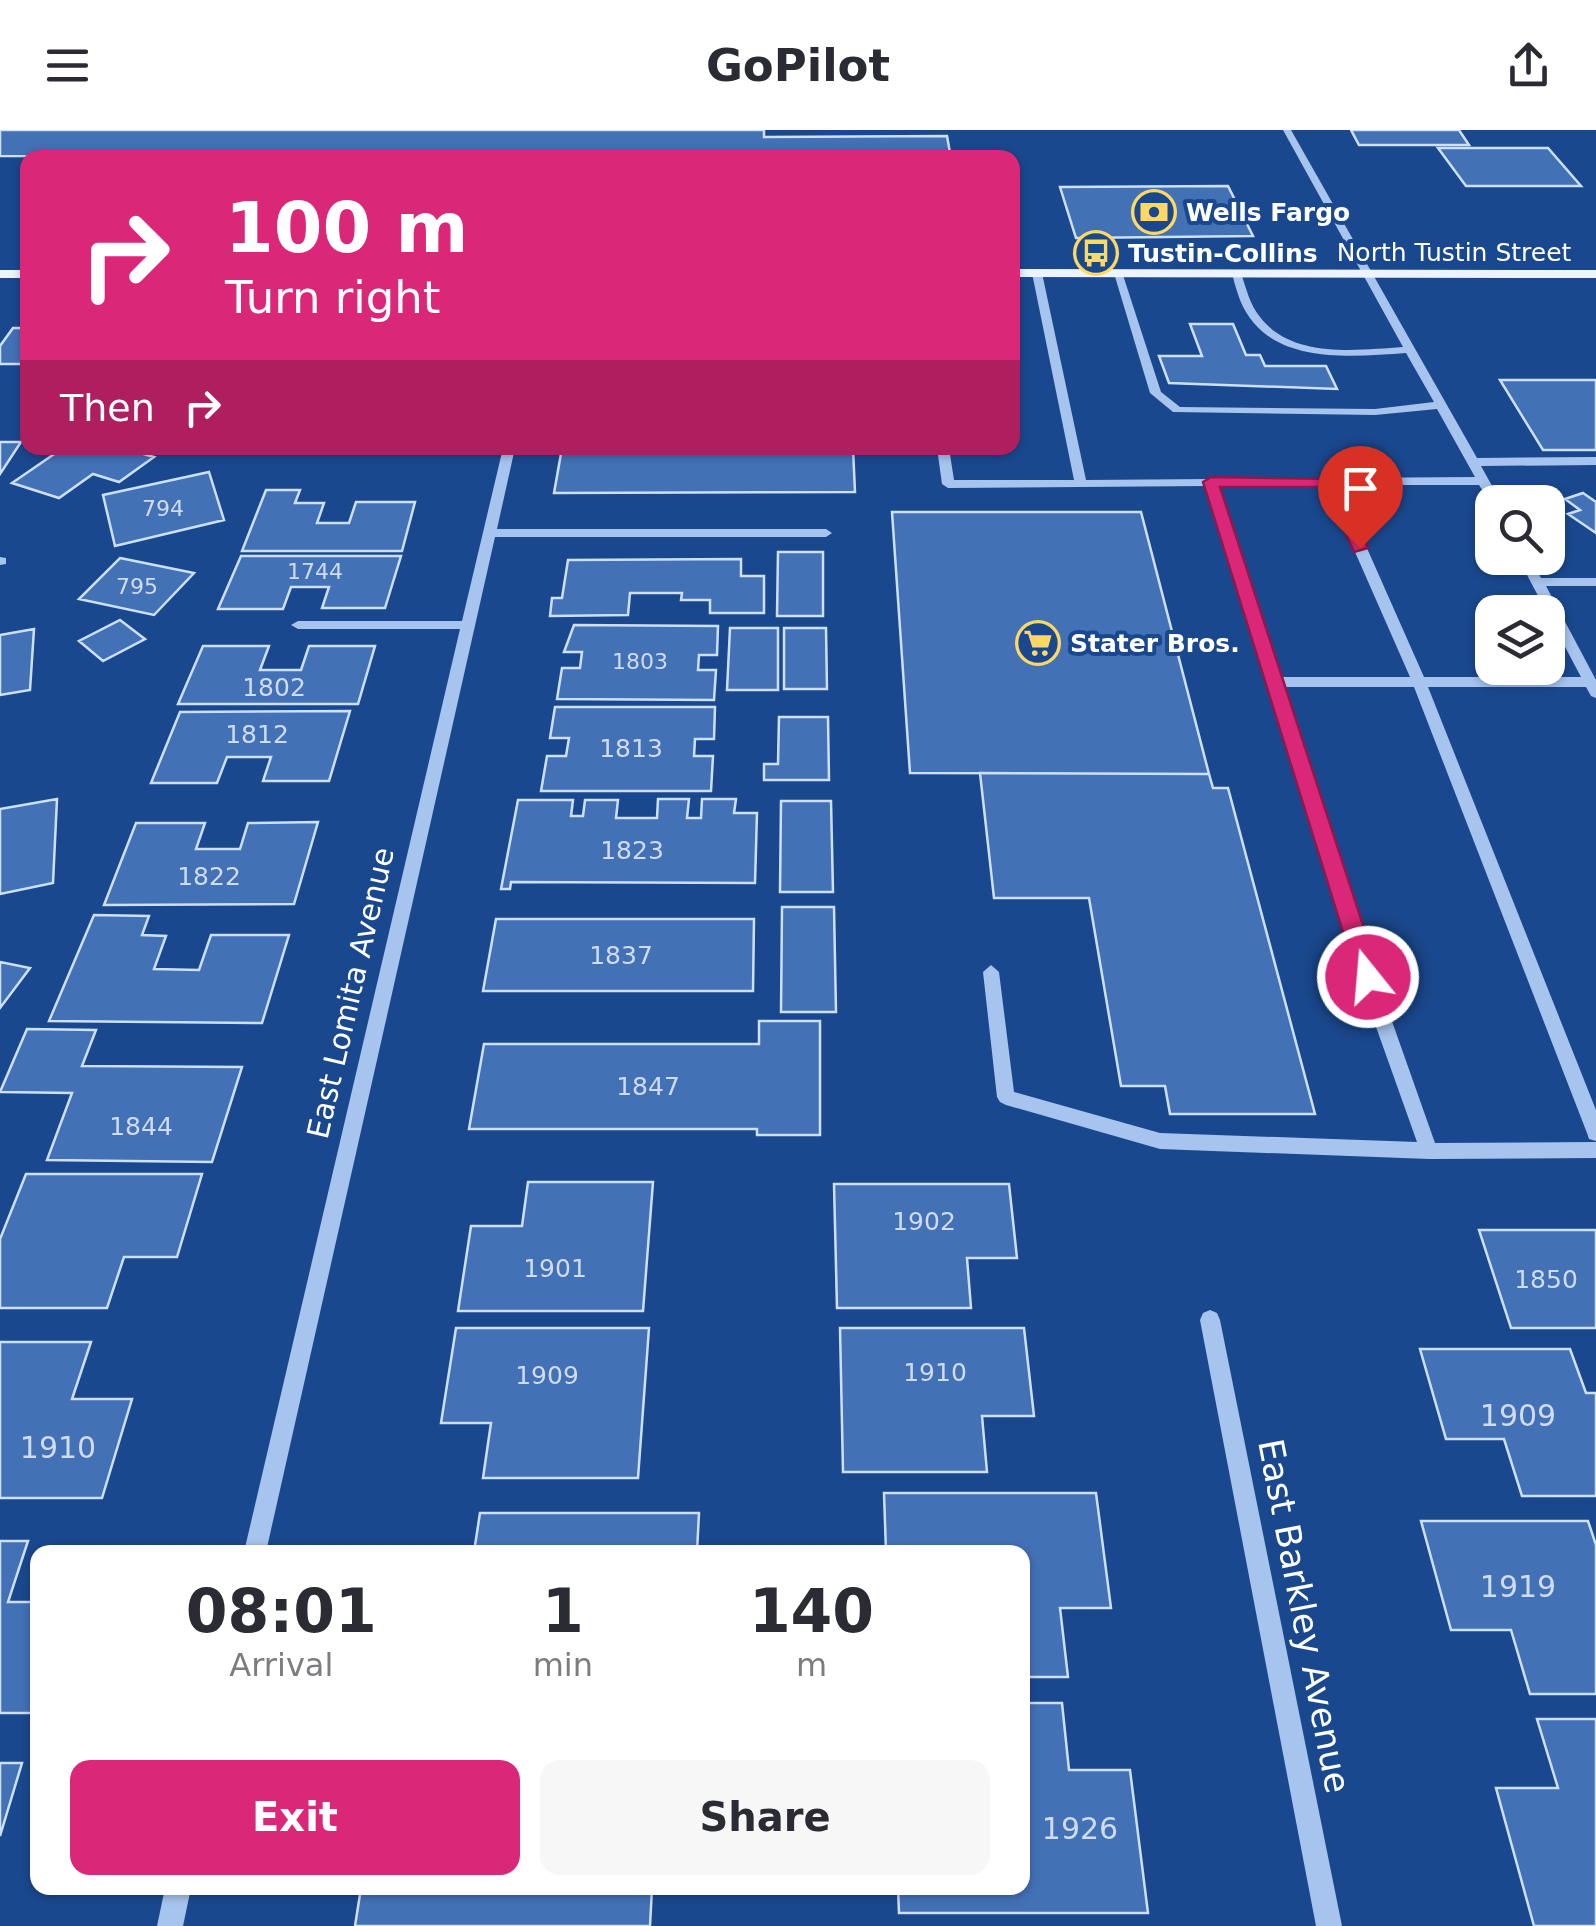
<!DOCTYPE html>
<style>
:root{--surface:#fff;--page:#f7f7f7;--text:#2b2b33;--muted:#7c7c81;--accent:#db2777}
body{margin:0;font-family:"DejaVu Sans",sans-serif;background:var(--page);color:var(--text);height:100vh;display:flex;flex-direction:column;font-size:38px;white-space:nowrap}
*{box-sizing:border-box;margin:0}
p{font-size:32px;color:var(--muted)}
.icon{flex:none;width:55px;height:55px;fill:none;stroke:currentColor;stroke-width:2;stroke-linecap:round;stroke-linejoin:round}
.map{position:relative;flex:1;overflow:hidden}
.panel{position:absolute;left:30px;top:1415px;width:1000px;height:350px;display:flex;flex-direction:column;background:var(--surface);border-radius:20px;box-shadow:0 2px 8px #0004}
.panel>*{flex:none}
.guide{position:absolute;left:20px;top:20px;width:1000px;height:305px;border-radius:20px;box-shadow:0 2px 8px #0004;background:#db2777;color:#fff;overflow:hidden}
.fabs{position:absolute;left:1475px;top:355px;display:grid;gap:20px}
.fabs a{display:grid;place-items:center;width:90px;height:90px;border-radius:20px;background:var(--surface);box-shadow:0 2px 8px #0004;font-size:50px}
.pin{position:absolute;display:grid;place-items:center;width:85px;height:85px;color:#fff;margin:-102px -42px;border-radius:50% 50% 50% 0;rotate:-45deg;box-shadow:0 0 10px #0007}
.pin .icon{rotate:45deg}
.me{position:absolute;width:110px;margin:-55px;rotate:343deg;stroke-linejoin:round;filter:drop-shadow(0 0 8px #0008)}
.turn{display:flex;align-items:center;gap:35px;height:210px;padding:0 40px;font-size:45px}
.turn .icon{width:130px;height:130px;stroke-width:2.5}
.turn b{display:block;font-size:70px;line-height:85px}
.then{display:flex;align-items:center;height:95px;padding:0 40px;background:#0003;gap:20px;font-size:38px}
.eta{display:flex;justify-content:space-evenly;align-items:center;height:170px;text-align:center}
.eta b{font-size:60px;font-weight:700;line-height:70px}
.cta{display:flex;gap:20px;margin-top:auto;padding:20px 40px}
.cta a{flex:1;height:115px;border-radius:20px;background:var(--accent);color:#fff;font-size:40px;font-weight:700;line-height:115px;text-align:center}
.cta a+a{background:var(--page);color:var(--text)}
header{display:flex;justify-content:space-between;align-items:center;height:130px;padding:0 40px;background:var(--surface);font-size:45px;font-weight:700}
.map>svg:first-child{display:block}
</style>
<header><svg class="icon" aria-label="menu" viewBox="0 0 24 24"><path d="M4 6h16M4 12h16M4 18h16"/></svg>GoPilot<svg class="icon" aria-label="share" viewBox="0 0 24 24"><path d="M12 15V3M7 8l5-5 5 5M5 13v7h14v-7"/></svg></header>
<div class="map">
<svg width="1596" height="1796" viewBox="0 0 1596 1796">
<rect width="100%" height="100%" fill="#1a488e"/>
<path fill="#4371b6" stroke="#cde0fa" stroke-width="2.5" d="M0,0H764V7L947,6L951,28L0,26Z
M1351,0H1459L1469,15H1359Z
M1438,18H1548L1581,56H1466Z
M1228,56L1253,106L1076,108L1060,57Z
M1190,194H1233L1246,225H1260L1265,236H1326L1337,259L1169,253L1159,226H1202Z
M13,198H28V234H0V216Z
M1500,250H1596V320H1543Z
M0,312H21L0,344Z
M63,318H123L154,327L119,352L93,344L59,368L12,353Z
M562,318H853L855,362L554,363Z
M209,342L224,390L115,416L103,365Z
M266,360H300L295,373H324L317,393H349L356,372H415L402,421H242Z
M1583,363L1596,372V403L1568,384L1580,380L1565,369Z
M892,382H1141L1209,644L910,643Z
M778,422H823V486H777Z
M241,426H401L385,478H322L329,457H291L283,479H218Z
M120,428L194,443L154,485L79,469Z
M741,429V446H764V483H710V470H681L682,463H630L628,485L550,486L552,468H562L568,430Z
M120,490L145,509L103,531L79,511Z
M574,495L718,496L717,525H699L698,540H716L714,570L557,569L562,538H580L582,522H564Z
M730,498H778V560H727Z
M784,498H826L827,559H784Z
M34,499L30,560L0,565V505Z
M203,516H269L260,540H301L309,516H375L358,574H178Z
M555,577H715L714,609H695L694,626H713L711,661H541L547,626H566L569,608H550Z
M350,581L329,651H263L271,627H227L217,653H151L180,582Z
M779,587H828L829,650H764V634H778Z
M980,643L1209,644L1213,658H1228L1315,984H1170L1165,956H1121L1089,768H994Z
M57,669L53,753L0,764V679Z
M658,669H689L687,688H701L702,669H736L734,683H757L755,753L511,752L510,759H501L518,670H573L571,686H583L585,670H618L616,688H657Z
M781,671H831L833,762H780Z
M318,692L294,774L104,775L136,693H205L196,719H240L248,693Z
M782,777H834L836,882H781Z
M94,785L149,786L142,805L166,806L154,839L199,840L211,805H289L262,893L49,891Z
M496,789H754L753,861H483Z
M0,832L30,838L0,878Z
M759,891H820V1005H757V999H469L484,914H759Z
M27,899L96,900L82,936L242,937L212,1032L47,1030L72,963L0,962Z
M26,1044H202L177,1127H124L107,1178H0V1109Z
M528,1052H653L643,1181H458L471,1096H522Z
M834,1054H1009L1017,1128H967L971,1178H837Z
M1479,1100H1596V1198H1511Z
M456,1198H649L638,1348H483L491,1293H441Z
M840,1198H1024L1034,1286H982L987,1342H843Z
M0,1212H91L72,1269H132L102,1368H0Z
M1420,1219H1570L1586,1263H1596V1366H1522L1504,1309H1446Z
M884,1363H1096L1111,1478H1060L1068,1547H1022V1422H886Z
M480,1383H699L697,1422H474Z
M1421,1391H1588L1596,1415V1564H1530L1511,1500H1451Z
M0,1411H28L8,1472H38L36,1583H0Z
M1022,1573H1062L1069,1640H1130L1148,1783H899L898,1758H1022Z
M1537,1589H1596V1796H1534L1496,1658H1558Z
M0,1633H22L0,1706Z
M361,1758H652L650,1796H355Z"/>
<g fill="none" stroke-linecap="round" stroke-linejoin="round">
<path fill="#a7c4ee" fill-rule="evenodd" d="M1283,0H1291L1477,328L1596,327V335L1481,336L1501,372H1492V375L1479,355H1339L1424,547H1581L1518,428H1530L1541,448H1596V456H1546L1596,550V568L1591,566L1586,557H1428L1596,980V1011L1589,1009L1587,1003L1414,557H1283L1388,880L1435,1013L1596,1012V1028L1429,1029L1160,1019L1006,975L1000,972L997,967L983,842L991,835L999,842L1014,962L1160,1003L1417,1012L1370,880L1206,356L948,358L942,354L937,318H949L954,350H1074L1032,143L1037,140L1042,143L1086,350L1475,347L1437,279L1375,285L1173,282L1150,263L1113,140L1122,142L1161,262L1180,277L1375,279L1434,272L1406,223C1348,227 1267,236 1240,170C1237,161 1233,150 1232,141L1241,143C1246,158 1250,175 1260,187C1292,229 1357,220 1403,217ZM1218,356H1326L1410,547H1280Z
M503,318H515L497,399H826L832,403L826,407H495L266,1422H244L460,499H298L291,495L298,491H462Z
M0,427L6,428V434L0,435Z
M1210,1180L1217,1183L1220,1190L1342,1796H1316L1200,1190L1203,1183Z
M165,1758H191L183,1796H157Z"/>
<path fill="#eef4ff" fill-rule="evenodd" d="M1012,139L1596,140V148L1012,147Z
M0,140H28V148H0Z"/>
</g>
<path fill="#db2777" stroke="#8e194d" stroke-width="2.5" d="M1211,347L1336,349L1368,418L1354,422L1325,357H1220L1380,847L1368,855L1357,847L1203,352Z"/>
<defs>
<g id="bank-ring" transform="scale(2.25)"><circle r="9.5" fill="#1a488e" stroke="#ffd864" stroke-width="1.5"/><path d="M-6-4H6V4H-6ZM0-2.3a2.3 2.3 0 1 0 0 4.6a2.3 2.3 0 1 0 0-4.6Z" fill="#ffd864"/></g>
<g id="bus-ring" transform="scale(2.25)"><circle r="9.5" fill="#1a488e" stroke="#ffd864" stroke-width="1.5"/><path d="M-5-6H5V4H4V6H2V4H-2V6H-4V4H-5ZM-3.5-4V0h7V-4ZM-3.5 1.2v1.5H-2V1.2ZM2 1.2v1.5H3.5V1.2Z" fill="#ffd864"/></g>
<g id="supermarket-ring" transform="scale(2.25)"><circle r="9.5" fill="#1a488e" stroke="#ffd864" stroke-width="1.5"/><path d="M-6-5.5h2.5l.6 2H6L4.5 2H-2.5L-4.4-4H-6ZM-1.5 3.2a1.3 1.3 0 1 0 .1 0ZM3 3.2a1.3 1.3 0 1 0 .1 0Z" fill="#ffd864"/></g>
</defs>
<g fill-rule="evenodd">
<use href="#bank-ring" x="1154" y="82"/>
<use href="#bus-ring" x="1096" y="123"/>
<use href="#supermarket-ring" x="1038" y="513"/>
</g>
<g text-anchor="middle" stroke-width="8" stroke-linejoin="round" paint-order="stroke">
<g font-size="22" fill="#d0dced">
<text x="163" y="386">794</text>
<text x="315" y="449">1744</text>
<text x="137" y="464">795</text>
<text x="640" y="539">1803</text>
</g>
<g font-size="25" font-weight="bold" fill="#fff" stroke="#1a488e" text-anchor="start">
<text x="1186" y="91">Wells Fargo</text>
<text x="1128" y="132">Tustin-Collins</text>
<text x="1070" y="522">Stater Bros.</text>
</g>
<g font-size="25" fill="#fff" stroke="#1a488e">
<text x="1454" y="131">North Tustin Street</text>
</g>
<g font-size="25" fill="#d0dced">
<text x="274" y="566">1802</text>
<text x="257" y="613">1812</text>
<text x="631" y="627">1813</text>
<text x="632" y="729">1823</text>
<text x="209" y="755">1822</text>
<text x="621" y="834">1837</text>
<text x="648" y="965">1847</text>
<text x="141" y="1005">1844</text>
<text x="924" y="1100">1902</text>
<text x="555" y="1147">1901</text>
<text x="1546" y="1158">1850</text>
<text x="935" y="1251">1910</text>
<text x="547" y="1254">1909</text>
</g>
<g font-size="30" fill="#fff" stroke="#1a488e">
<text transform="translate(351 863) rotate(-77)" y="10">East Lomita Avenue</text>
</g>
<g font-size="30" fill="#d0dced">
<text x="1518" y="1296">1909</text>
<text x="58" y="1328">1910</text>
<text x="1518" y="1467">1919</text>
<text x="1080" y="1709">1926</text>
</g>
<g font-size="35" fill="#fff" stroke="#1a488e">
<text transform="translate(1304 1486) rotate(79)" y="12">East Barkley Avenue</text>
</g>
</g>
</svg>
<div class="fabs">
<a><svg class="icon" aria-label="search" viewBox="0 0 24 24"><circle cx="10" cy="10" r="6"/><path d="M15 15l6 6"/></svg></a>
<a><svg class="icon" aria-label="layers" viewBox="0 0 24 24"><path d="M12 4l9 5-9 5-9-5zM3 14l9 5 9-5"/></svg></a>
</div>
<div class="pin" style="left:1360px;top:418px;background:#d93025"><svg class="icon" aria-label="arrive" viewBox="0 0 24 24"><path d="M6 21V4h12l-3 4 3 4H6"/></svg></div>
<svg class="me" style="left:1368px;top:847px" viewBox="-20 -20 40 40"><circle r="17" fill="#db2777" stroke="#fff" stroke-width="3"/><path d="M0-11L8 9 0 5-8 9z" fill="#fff"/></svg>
<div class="guide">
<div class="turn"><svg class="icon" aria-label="right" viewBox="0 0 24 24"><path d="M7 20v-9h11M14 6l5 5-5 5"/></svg><div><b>100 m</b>Turn right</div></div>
<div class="then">Then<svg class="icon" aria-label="right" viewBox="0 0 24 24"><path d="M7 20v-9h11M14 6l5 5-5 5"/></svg></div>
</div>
<section class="panel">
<div class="eta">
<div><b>08:01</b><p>Arrival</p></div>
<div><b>1</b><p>min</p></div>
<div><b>140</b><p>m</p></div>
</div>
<div class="cta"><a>Exit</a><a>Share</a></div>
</section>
</div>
